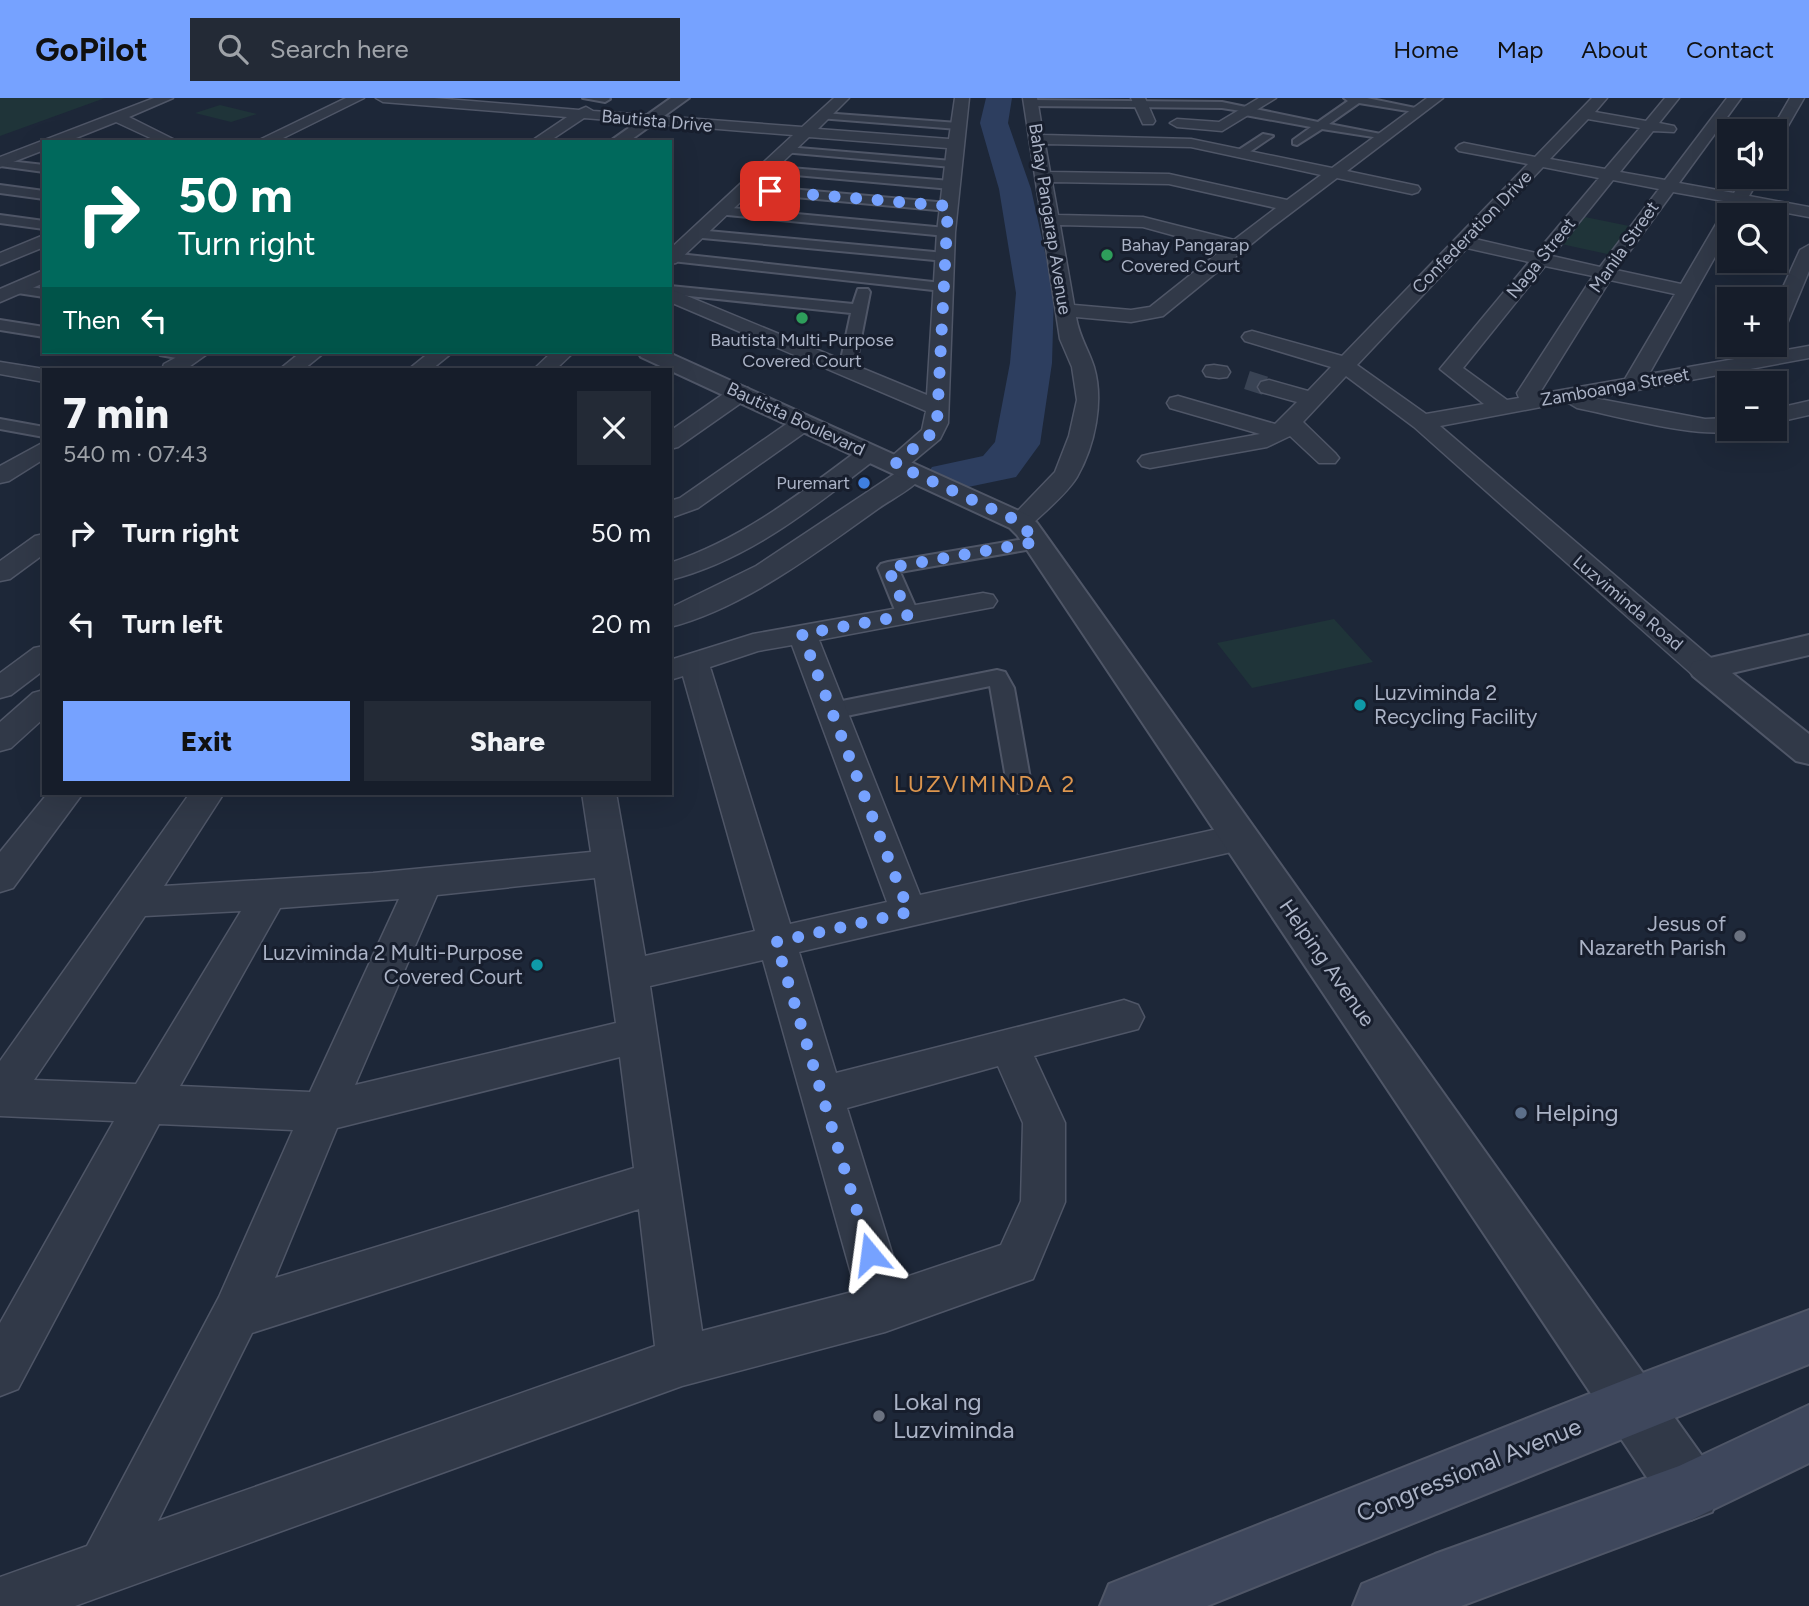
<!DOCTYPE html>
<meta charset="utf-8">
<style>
:root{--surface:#161d2a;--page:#232a36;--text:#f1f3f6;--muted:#9ea2a8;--line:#353b47;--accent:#76a2ff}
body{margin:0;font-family:Figtree,sans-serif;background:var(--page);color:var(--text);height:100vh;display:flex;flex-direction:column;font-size:26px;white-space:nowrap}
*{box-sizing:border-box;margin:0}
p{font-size:23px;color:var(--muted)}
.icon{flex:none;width:38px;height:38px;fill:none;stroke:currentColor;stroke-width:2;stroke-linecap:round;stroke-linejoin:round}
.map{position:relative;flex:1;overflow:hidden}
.details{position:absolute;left:42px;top:270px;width:630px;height:427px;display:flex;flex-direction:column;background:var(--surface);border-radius:0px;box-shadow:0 7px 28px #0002,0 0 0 2px var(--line)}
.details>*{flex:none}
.guide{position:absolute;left:42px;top:42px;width:630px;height:214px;border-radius:0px;box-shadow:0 7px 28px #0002,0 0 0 2px var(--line);background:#00695c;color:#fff;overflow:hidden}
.controls{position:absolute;left:1717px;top:21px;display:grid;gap:14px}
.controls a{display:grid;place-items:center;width:70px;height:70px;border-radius:0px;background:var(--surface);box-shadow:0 7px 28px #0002,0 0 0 2px var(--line);font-size:35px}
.pin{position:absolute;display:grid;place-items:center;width:60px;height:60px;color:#fff;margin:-30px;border-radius:14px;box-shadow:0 4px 10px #0006}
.me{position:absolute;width:77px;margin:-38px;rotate:344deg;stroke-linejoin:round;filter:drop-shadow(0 0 5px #0008)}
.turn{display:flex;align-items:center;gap:24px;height:147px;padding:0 21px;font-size:32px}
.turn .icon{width:91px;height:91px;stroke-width:2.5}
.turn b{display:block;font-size:49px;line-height:60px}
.then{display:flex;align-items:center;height:66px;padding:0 21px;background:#0003;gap:14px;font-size:26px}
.round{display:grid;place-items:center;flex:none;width:74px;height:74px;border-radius:0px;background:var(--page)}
.summary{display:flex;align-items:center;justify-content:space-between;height:119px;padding:0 21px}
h1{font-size:42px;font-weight:800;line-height:52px}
.primary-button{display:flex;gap:14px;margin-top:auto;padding:14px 21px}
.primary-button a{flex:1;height:80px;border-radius:0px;background:var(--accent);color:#111;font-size:28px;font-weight:800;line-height:80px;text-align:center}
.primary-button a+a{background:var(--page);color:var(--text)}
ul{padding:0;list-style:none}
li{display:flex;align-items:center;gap:21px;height:91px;padding:0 21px}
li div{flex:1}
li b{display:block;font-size:26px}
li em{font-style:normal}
header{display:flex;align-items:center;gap:42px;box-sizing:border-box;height:98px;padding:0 35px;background:var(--accent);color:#111}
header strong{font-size:33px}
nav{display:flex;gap:38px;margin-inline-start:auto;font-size:24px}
.search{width:490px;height:63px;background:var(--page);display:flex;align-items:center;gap:18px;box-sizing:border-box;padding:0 24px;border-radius:0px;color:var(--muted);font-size:26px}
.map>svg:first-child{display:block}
</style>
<header>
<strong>GoPilot</strong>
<div class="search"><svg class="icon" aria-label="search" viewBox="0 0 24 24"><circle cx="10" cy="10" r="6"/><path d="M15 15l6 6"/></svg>Search here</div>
<nav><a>Home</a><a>Map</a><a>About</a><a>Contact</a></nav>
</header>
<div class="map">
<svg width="1809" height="1508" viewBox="0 0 1809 1508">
<rect width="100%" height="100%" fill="#1d2738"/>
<path fill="#1f3439" d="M0,0H105L0,38Z
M220,7L257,16L231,24L195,15Z
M1585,119L1634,129L1612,157L1561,146Z
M1334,521L1373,564L1252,590L1217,545Z"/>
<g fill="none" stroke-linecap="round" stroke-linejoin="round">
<path fill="#2d3e5f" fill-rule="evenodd" d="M986,0H1012L1008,25L1031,91L1054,195L1052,265L1040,346L1016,379L949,393L932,389L925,379L932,369L983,358L995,344L1010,265L1016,195L999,91L980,25Z"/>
<path stroke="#394354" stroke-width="19" stroke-dasharray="19 10" stroke-linecap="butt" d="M1247,282L1269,289"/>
<g stroke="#4f5667" stroke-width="4">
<path id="pedestrian" d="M583,0H609L610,1L605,4Z
M1344,0H1367L1425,12L1420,15L1359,5L1329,26L1386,37V41L1322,31L1297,47L1293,46V42L1311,29L1245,17L1241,13L1222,10L1031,8L1026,5L1031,2L1222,4L1318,24L1348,3Z
M823,15L958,25L963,28L958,31L819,20L818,18Z
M1263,36L1273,38L1245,57H1237V53Z
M787,49L952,63L958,66L952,69L783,54V50Z
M0,62L44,67V74L0,68Z
M765,68L951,83L957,87L951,91L761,74L759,72Z
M0,87L44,93V101L0,95Z
M745,87L948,105L954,109L948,113L741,94V88Z
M721,109L946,130L953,134L946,138L717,116L715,113Z
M0,117L44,123V131L0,125Z
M697,132L945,155L952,159L945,163L692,139L690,136Z
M670,155L942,185L949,189L942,193L672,163Z
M16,187L44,191V199L11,194V188Z
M670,188L853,206L858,191H868L870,194L855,271L847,276L839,271L851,215L670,196Z
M0,222L44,229V239L0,232Z
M158,254H195L201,258L193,263L160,257Z
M0,321L44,329V339L0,331Z
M1036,439L1043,441L1046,445L1043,449L900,474L919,517L916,522H900L897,517L878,470L881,466L888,464Z
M997,572L1005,574L1014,590L1031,686L1028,692L1019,695L1010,692L1007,686L990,588L832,621L824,618L820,613L824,608L832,605Z"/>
</g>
<g stroke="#4f5667" stroke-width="3">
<path id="minor" d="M154,0H173L129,19L179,44H159L116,24L66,44H44V52L0,69V59Z
M346,0H364L275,44H255Z
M376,0H434L579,12L586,9L593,13L802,29L834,0H849L818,31L949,41L955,0H969L955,134L948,325L940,341L905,370H922L925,375C915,390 893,400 879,410C817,454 744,510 670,529V510L756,468L902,371H887L883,366L922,332L926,313L670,204V191L927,297L937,134L947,50L809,39L676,165L670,166V151L793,37L584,20L548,44H530L567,19L383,4Z
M1023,0H1037L1043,37L1191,41L1332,70L1427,0H1443L1347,73L1418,88L1420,91L1418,94L1412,96L1337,80L1271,130L1163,218L1131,224L1076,219C1080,241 1088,250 1094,269C1104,303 1095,348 1077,379C1066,397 1044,414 1029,429L1020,432L1011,429L1007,424L1055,374L1069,338L1077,302L1072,269L1060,241ZM1045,46L1191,49L1321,77L1287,102L1169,76L1050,74ZM1052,84L1169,86L1276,110L1234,142L1143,119L1058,117ZM1060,127L1143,129L1223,151L1150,209L1131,212L1074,207Z
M1131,0H1145L1155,23L1153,26H1143Z
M1259,0H1276L1222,33L1177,29L1170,25L1177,21L1219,24Z
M1592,0H1607L1595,14L1646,23L1665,0H1679L1659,25L1674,28L1676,31L1674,34L1653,33L1620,74L1665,82L1727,0H1741L1679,85L1734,95L1744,79H1760L1749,98L1809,109V119L1744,107L1738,117H1729V134L1649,276L1809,248V260L1594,300L1705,321L1729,320V331H1738C1708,344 1613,317 1577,310L1567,304L1440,328L1716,564L1720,571L1716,578L1705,581L1694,578L1414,329L1346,278L1303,324L1335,355L1339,360L1335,365H1319L1290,338L1267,349L1150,370L1142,368L1138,363L1142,358L1150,356L1260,336L1170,310L1167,305L1170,300L1178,298L1275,326L1297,304L1261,294L1258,289L1261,284L1269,282L1308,293L1331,269L1245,243L1242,239L1245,235L1252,233L1342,258L1528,66L1459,53L1456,50L1459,47L1464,45L1535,59ZM1588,21L1640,30L1605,71L1550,61ZM1543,69L1599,80L1536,155L1475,141ZM1613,82L1659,91L1600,169L1552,158ZM1673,94L1729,104L1681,186L1616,172ZM1467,150L1529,164L1440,271L1484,306L1426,316L1357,267ZM1545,168L1593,178L1517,295L1519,300L1507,302L1463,270ZM1610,182L1675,196L1625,281L1539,296Z
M1790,0H1804L1781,40L1774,44V33H1771Z
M44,137V149L0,167V155Z
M1809,147V173L1784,233L1774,239V209L1800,152Z
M44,172V185L0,204V191Z
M186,254H210L186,271H162L164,266Z
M301,254H325L304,271H280Z
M430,254H453L432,271H409Z
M552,254H574L556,271H534Z
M0,264L44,271V284L0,276Z
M1214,267L1227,269L1230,274L1227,279L1219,280L1206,278L1203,273L1206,268Z
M740,288L748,290L751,295L748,300L678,349L670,351V333L732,290Z
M1809,303V317L1774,325V311Z
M803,318L811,320L814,325L811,330L698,410L670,420V403L680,400L795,320Z
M44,344V361L9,383L0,385V368Z
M869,348L877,350L881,355L877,360C814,409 749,462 670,482V465C742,441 801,395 861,350Z
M44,436V456L10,481L0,483V463L35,438Z
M983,495L993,497L997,503L993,509L819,542L920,797L1240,726L1252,730L1257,739L1252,748L1240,752L799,854L836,975L1124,902L1138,907L1144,919L1138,931L1034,958L1065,1025V1104L1033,1181L885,1234L682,1288L75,1508H0V1479L87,1448L219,1199L293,1032L159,1026L18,1291L0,1298V1225L114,1023L0,1018V963L190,695H224L164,788L373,775L591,754L582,695H616L645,858L755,833L683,578L670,582V562L753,536ZM792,547L887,804L790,826L710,569L758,553ZM595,780L616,925L355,987L437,797ZM399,801L310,994L180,988L280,810ZM241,813L136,986L34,982L145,818ZM763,862L856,1193L702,1233L650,888ZM620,959L634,1070L275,1180L337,1030ZM998,968L1023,1025L1021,1103L1001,1147L900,1181L847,1010ZM639,1111L655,1248L158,1423L252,1235Z
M44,548V572L11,597L0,600V575L34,550Z
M44,592V620L11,650L0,653V624L33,595Z
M48,695H83L13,790L0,794V754Z"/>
</g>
<g stroke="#4f5667" stroke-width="4">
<path id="tertiary" d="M671,0H689L628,44H609Z
M638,254H667L1030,418L1037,425L1712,1372L1720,1393L1712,1414L1691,1422L1670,1414L1017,437L1010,430L641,259Z
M1809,537V557L1732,575L1809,636V666L1796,663L1693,578L1689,571L1693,564Z"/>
</g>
<g stroke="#4f5667" stroke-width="4">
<path id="secondary" d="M1809,1212V1266L1207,1508H1100L1109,1486L1632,1279Z
M1809,1307V1365L1691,1422L1461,1508H1353L1362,1486L1435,1456L1679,1368Z"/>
</g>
<use href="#pedestrian" fill="#313948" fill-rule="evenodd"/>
<use href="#minor" fill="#313948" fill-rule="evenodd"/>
<use href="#tertiary" fill="#313948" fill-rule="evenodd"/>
<use href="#secondary" fill="#3e475c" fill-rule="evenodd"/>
</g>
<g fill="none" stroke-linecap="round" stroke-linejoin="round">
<path stroke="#76a2ff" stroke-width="12" stroke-dasharray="0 21.6" d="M770,93L948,108L937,324L932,335L895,366L1020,424L1036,444L888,470L908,517L802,536L909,814L776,844L870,1156"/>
</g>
<g fill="#2e9e5b" stroke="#171e2d" stroke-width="2.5">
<circle cx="1107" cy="157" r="7"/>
<circle cx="802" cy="220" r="7"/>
</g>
<circle fill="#3f7fe0" stroke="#171e2d" stroke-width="2.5" cx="864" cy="385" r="7"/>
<g fill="#0f9aa8" stroke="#171e2d" stroke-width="2.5">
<circle cx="1360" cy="607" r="7"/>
<circle cx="537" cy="867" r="7"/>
</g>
<g fill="#6b7280" stroke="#171e2d" stroke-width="2.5">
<circle cx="1740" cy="838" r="7"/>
<circle cx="879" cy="1318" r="7"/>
</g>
<circle fill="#5c6f8a" stroke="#171e2d" stroke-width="2.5" cx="1521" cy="1015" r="7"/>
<g text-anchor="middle" stroke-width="6" stroke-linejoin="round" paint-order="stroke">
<g font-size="18" fill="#abb3c6" stroke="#171e2d">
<text transform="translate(657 23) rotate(5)" y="6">Bautista Drive</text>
<text transform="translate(1050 121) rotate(81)" y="6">Bahay Pangarap Avenue</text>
<text transform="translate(1472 134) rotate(-46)" y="6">Confederation Drive</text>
<text transform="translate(1624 149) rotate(-55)" y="6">Manila Street</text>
<text transform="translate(1541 160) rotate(-51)" y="6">Naga Street</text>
<text transform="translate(1615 289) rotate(-10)" y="6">Zamboanga Street</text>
<text transform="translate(796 321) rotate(25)" y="6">Bautista Boulevard</text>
<text transform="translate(1628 505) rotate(40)" y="6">Luzviminda Road</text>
</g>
<g font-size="18" fill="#abb3c6" stroke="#171e2d" text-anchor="start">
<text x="1121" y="153">Bahay Pangarap<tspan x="1121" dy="21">Covered Court</tspan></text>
<text x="802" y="248" text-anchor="middle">Bautista Multi-Purpose<tspan x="802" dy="21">Covered Court</tspan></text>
<text x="850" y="391" text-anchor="end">Puremart</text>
</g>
<g font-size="21" fill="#abb3c6" stroke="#171e2d" text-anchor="end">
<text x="1374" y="602" text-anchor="start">Luzviminda 2<tspan x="1374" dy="24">Recycling Facility</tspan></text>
<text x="1726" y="833">Jesus of<tspan x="1726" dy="24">Nazareth Parish</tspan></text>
<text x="523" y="862">Luzviminda 2 Multi-Purpose<tspan x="523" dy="24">Covered Court</tspan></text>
</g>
<g font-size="21" fill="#abb3c6" stroke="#171e2d">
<text transform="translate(1327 865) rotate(55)" y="7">Helping Avenue</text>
</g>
<g font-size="23" letter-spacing="2" fill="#dd964e" stroke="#171e2d">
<text x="985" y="694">LUZVIMINDA 2</text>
</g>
<g font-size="24" fill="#abb3c6" stroke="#171e2d" text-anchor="start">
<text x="1535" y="1023">Helping</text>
<text x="893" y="1312">Lokal ng<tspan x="893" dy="28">Luzviminda</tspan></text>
</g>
<g font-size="24" fill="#abb3c6" stroke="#171e2d">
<text transform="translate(1469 1372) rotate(-22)" y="8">Congressional Avenue</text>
</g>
</g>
</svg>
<div class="controls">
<a><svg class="icon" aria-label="sound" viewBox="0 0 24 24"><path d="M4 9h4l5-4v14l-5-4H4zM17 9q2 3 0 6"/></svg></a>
<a><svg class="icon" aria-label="search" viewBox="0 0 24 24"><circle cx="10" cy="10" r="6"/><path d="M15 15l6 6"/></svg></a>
<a>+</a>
<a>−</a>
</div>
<div class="pin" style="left:770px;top:93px;background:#d93025"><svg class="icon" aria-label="arrive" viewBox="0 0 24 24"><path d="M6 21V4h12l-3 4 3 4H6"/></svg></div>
<svg class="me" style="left:870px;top:1156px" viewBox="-20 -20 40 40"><path d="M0-17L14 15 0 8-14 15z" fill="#76a2ff" stroke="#fff" stroke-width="4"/></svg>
<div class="guide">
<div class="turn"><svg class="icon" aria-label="right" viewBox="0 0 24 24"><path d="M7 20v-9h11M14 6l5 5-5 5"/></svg><div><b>50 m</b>Turn right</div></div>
<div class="then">Then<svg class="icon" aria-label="left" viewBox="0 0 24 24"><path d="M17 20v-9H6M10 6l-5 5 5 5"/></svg></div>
</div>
<section class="details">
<div class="summary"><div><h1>7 min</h1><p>540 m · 07:43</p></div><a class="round"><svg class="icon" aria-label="close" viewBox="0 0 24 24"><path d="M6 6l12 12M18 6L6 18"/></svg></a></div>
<ul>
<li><svg class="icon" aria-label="right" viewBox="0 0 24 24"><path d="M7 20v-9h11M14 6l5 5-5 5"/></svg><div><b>Turn right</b></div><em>50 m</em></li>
<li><svg class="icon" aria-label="left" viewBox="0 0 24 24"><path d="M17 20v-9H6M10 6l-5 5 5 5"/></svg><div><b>Turn left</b></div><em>20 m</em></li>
</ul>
<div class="primary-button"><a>Exit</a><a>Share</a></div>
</section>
</div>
